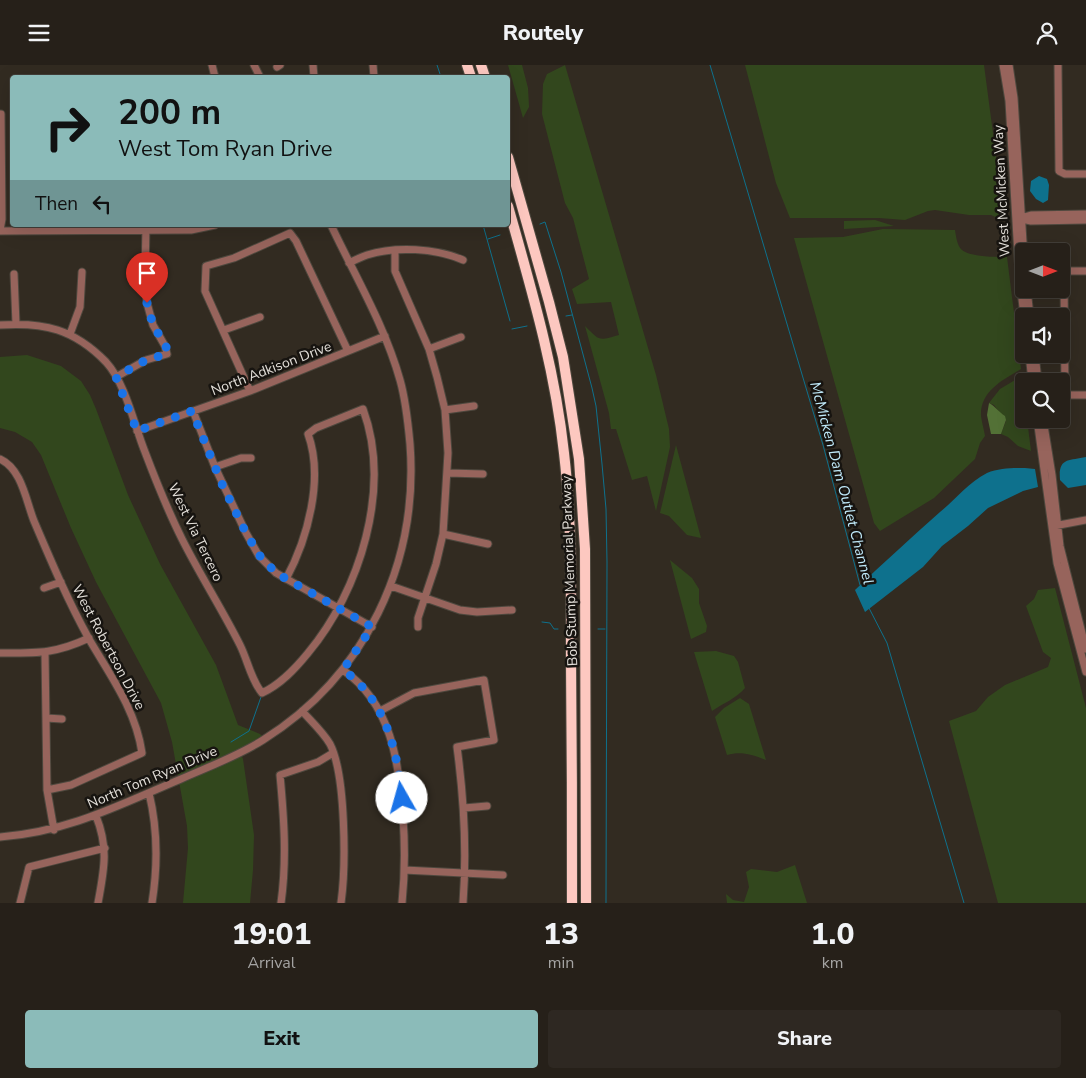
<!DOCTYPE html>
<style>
:root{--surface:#262019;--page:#2e2822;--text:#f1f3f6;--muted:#a4a3a2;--line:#423e38;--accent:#8bbbb9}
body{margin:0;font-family:"Nunito Sans",sans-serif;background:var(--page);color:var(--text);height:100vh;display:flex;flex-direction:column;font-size:19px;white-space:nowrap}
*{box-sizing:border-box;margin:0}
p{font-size:16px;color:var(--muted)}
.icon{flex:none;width:28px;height:28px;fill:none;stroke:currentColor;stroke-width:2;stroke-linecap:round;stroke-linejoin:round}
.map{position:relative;height:838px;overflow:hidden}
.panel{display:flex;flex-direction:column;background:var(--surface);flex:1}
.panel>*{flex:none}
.banner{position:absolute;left:10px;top:10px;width:500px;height:152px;border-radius:5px;box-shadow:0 5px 20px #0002,0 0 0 1px var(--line);background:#8bbbb9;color:#111;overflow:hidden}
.needle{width:32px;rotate:90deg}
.tools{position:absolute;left:1015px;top:178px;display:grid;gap:10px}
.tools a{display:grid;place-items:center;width:55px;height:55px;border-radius:5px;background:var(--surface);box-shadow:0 5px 20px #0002,0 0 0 1px var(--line);font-size:25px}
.pin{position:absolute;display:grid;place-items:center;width:42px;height:42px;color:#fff;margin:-51px -21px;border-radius:50% 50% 50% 0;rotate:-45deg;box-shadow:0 0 5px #0007}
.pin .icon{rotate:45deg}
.me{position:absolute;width:55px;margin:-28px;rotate:353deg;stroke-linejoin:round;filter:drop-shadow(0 0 4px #0008)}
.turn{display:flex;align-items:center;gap:18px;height:105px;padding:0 25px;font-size:22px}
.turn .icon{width:65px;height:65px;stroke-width:2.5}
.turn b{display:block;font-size:35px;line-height:42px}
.then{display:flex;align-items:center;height:48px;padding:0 25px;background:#0003;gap:10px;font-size:19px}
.eta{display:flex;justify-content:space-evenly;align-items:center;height:85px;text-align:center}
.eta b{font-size:30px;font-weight:800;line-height:35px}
.cta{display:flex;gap:10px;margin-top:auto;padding:10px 25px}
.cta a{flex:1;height:58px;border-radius:5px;background:var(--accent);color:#111;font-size:20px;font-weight:800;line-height:58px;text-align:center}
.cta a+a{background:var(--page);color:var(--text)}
header{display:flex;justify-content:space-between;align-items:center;height:65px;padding:0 25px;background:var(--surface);font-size:22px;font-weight:800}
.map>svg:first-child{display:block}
</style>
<header><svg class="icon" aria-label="menu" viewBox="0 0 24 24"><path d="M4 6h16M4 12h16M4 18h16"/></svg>Routely<svg class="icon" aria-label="person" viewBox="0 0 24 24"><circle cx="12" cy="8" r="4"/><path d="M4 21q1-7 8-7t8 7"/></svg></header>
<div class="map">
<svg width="1086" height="838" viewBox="0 0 1086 838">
<rect width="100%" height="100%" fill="#322b21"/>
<path fill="#32471d" d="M508,0H522L528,23L529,42L523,53Z
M565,0L656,310L669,364L670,382L656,446L647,411L632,415L616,364H611L609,348L585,261C600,276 598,276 619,270L611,237L577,239L572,224L589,214L573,153L565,138L542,49L543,19L547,9Z
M745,0H984L996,91L1002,155L991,150H969L935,145L928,146L905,155L879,153H790L776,118Z
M875,155L894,161L844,164V156Z
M883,164L955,165C956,171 957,181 962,185C971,192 995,192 1007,192L1021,304C1003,315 980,326 981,351C982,358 984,365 985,371L980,378L975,394L934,433L880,466L874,458L794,173L843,172Z
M27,290L61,301L81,316L90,330L96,344L128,430L160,499L216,600L238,660L260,669L262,671L239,684L243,694L254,770L253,805L250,838H183L188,783L187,761L172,677L161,638L96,517L71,463L41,390L32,377L15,367L0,363V292Z
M1022,311L1024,354H1027L1031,386L1018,381L1008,372L1001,369L1006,356L994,340L989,338L1000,324Z
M676,380L701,473L687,470L669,451L660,448Z
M670,495L692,513L699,524V538L707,561L706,567L691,574Z
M1055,523L1086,643V838H998L949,656L976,646L988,632L1005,620L1048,602L1051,593L1043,587L1026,541L1034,534L1038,525Z
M716,586L734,591L738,597L745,623C737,633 722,639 712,646L694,587Z
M740,633L749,639L766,695C752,690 742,686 727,690L715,652L724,643Z
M795,800L807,838H727L726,829L733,835L744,837L749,822L746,807L751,804L777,807Z"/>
<path fill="#537136" d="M989,338C995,341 999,347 1005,351L1006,355L1001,369H991L987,350Z"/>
<path fill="#0e718d" d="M1039,111L1047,114L1049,120L1048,135L1043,138L1036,134L1030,126L1031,116Z
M1086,392V420L1068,423L1060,415C1058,392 1069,396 1086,392Z
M1025,403L1035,404L1038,422L1023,426L988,443L968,461L942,481L923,502L865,547L855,525C883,498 911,473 940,447C956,434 968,418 987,408C999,403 1012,403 1025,403Z"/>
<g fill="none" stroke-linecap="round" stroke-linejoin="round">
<path stroke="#0e718d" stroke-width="1" d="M437,0L441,12
M710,0L823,380L860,520
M540,159L545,157L561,207L592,323L596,341L602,399L606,444L607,497L606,838
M483,160L510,256
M488,174L500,170
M566,251L572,250
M512,264L527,261
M869,543L887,578L964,838
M542,557L550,558L554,564H558
M598,564H605
M231,677L249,666L261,632"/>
<g stroke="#4e483e" stroke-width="9">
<path id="minor" d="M212,0L215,12
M254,0L260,12
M313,0L314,12
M373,0L374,12
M1003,0L1009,36L1019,208L1024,251
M1009,0L1014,33L1024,193
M1058,0L1059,106L1065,109H1086
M277,2L280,0
M1017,154L1031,150L1086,149
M1022,154L1031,156L1086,155
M0,165L2,154L1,49
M0,166L191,165L215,160
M395,185V206L429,284L437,312L445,345L448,388L443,469L436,499L418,553V562
M349,198C355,195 361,192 367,190C395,181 436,183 463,195
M14,209L16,259
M1027,224L1030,251
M0,260C44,257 74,264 106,297C126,319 134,360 145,387C156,416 168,446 182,474C200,510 222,544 240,580C248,596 251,615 262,628C281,619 295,604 308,588C360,526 392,423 363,344L316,363L308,369C324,413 308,473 286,514
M224,265L260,252
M70,269L80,242L82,207
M429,284L461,272
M1029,289L1032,316
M1035,289L1038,316
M116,312L146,295L167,289L165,281L153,260L147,238L145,215L146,160
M250,326L205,226L206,201L234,193L290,168L296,176L348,286
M1061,330H1086
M1065,330L1064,212L1068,206H1086
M445,345L474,341
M193,346L215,402L246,468L259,491L276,508L372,562
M1037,354L1057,498L1086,607
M1043,354L1052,410L1060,481L1086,584
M137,366L250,326L385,271
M0,394C22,404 26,436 34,456C51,496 68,536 89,574C110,610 136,645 142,688L71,720L47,725
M215,402L241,393H251
M448,408L483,409
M1054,461L1086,455
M443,469L488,479
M391,521L460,545L477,547L512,545
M44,523L61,517
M0,588C37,588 55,589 89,573
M45,588L47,725L54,765
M343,605C391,638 399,697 403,751C405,780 405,809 402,838
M302,646C311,656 323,667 330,679C346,710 346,802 341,838
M380,646L414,628L484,615L494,675L457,682C464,734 467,785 463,838
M46,653L62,654
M149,728C158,765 158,800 152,838
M464,743L487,741
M96,751C109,783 104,805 98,838
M0,772C68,767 119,740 181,714C208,702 238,691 263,675C365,611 419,499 410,379C408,357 406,336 400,315C385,261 355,211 331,160
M404,805L503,810
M20,838L29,802L105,783
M281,838C287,795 284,753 280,710L318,697L333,688"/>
</g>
<g stroke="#4e483e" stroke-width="12">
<path id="highway" d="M467,0L471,12
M481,0L485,12
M508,92L549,237L563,292L579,394L585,484L586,838
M508,141C531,223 555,303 564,388C572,457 571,526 571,596C572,677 572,757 572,838"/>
</g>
<use href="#minor" stroke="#97645c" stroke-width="7"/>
<use href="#highway" stroke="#fdc8c0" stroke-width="10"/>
</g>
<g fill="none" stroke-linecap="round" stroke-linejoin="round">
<path stroke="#1a73e8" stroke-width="9" stroke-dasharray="0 16.2" d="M147,238L153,260L166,281L167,289L146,295L116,312L137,366L192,346L222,419L246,468L260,491L276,508L372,562L343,605C385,634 397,684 402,733"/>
</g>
<g text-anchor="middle" stroke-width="5" stroke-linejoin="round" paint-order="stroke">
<g font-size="14" fill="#e3dfd9" stroke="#171410">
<text transform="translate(1001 126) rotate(-93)" y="5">West McMicken Way</text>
<text transform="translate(271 303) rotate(-21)" y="5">North Adkison Drive</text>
<text transform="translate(196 467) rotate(64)" y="5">West Via Tercero</text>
<text transform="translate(569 506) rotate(-92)" y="5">Bob Stump Memorial Parkway</text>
<text transform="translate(109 582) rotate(62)" y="5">West Robertson Drive</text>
<text transform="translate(152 712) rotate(-23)" y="5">North Tom Ryan Drive</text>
</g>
<g font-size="15" font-style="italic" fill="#c0eafa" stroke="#171410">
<text transform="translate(842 418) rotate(75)" y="5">McMicken Dam Outlet Channel</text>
</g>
</g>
</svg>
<div class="tools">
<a><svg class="needle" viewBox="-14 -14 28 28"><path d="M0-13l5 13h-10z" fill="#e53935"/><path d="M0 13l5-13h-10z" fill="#a4a3a2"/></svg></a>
<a><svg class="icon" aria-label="sound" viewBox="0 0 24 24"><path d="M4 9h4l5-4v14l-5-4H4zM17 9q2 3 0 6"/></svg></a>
<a><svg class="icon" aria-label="search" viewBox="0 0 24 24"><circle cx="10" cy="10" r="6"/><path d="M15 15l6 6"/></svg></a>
</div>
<div class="pin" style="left:147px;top:238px;background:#d93025"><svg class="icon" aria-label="arrive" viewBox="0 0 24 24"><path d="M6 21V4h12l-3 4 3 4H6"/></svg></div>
<svg class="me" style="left:402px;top:733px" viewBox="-20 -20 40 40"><circle r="19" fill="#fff"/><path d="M0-13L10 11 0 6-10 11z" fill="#1a73e8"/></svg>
<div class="banner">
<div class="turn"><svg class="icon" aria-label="right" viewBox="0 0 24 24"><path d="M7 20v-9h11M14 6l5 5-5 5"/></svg><div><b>200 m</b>West Tom Ryan Drive</div></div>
<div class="then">Then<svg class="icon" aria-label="left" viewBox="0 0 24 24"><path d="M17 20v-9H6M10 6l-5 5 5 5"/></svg></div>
</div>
</div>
<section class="panel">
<div class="eta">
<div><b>19:01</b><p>Arrival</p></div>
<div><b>13</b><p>min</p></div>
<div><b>1.0</b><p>km</p></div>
</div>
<div class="cta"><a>Exit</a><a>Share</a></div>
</section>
